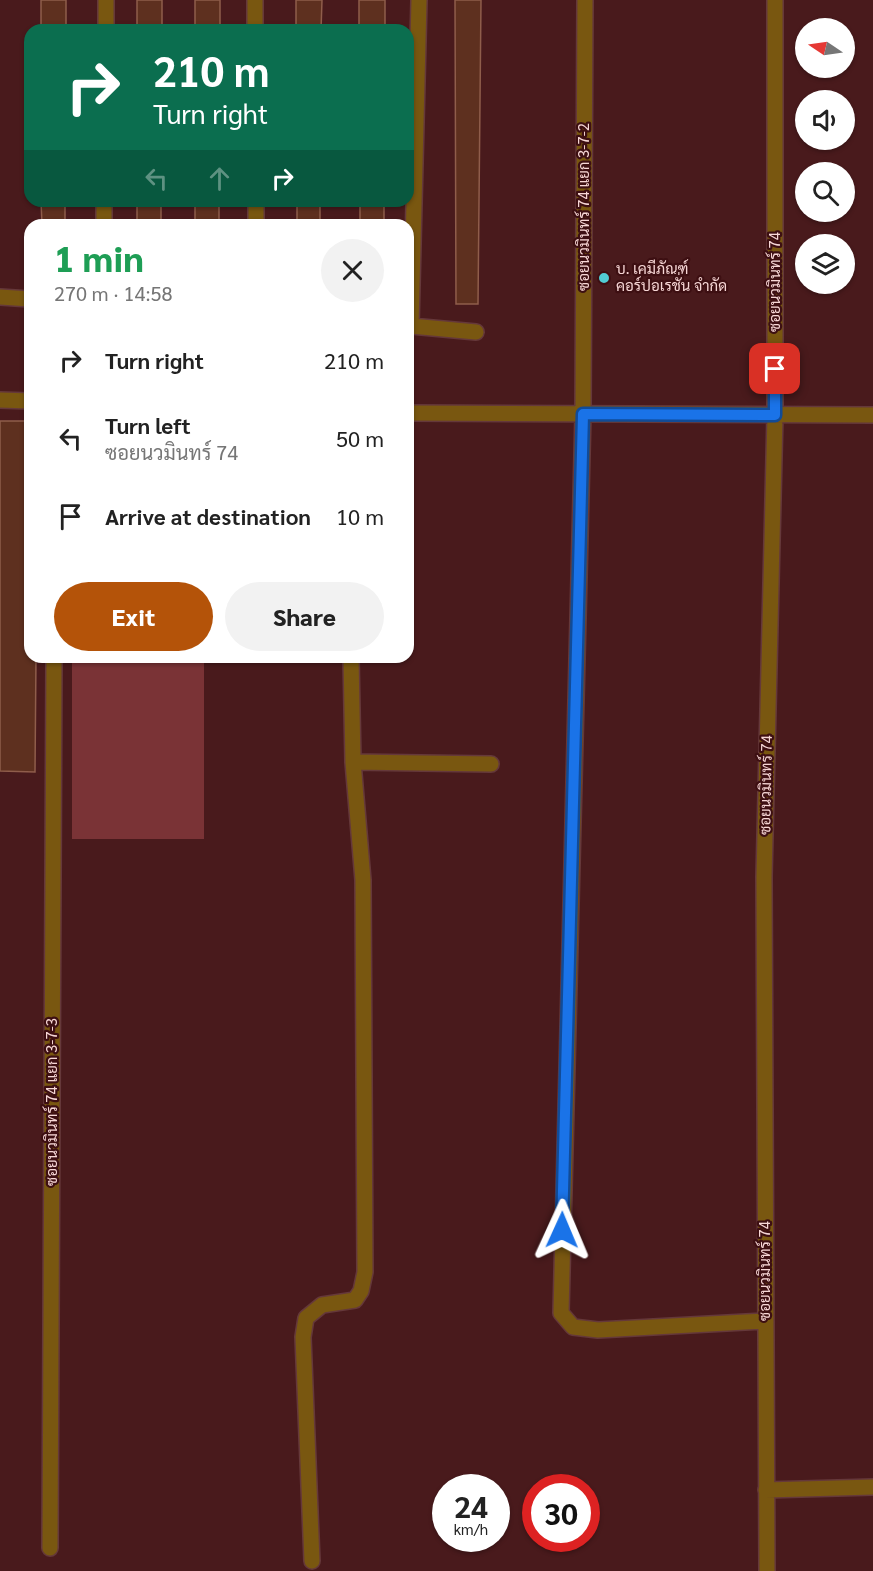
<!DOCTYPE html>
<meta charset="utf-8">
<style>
:root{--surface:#fff;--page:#f2f2f2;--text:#222;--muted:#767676;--accent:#b45309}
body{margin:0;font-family:Georgia,Sarabun,serif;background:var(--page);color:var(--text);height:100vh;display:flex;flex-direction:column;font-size:22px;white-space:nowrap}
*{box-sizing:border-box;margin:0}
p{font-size:20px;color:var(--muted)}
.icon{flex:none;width:33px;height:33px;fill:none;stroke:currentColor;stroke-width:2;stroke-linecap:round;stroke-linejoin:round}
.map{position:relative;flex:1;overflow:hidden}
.side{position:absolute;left:24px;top:219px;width:390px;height:444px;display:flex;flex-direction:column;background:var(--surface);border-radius:18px;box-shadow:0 2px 4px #0004}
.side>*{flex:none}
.hud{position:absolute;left:24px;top:24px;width:390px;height:183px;border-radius:18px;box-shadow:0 2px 4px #0004;background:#0b6e4f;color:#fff;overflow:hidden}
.needle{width:39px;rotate:283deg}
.buttons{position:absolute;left:795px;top:18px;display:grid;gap:12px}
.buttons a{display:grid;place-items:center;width:60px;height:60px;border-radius:50%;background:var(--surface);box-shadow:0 2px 4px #0004;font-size:30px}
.speed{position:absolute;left:432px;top:1474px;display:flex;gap:12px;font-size:30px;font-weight:700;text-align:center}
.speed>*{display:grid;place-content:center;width:78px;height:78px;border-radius:50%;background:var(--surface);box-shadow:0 2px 4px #0004;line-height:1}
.speed small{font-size:15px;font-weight:400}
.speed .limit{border:9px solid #d22;background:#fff;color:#111}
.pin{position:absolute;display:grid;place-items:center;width:51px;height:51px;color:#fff;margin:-26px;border-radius:12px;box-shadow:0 3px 9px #0006}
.me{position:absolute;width:66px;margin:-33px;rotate:1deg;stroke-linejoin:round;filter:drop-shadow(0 0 4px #0008)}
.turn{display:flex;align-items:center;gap:21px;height:126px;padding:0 30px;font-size:27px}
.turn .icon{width:78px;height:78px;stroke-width:2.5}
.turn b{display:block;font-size:42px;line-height:51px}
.lanes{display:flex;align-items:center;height:57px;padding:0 30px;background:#0003;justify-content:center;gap:30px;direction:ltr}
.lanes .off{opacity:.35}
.round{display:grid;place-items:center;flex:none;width:63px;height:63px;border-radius:32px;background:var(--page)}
.headline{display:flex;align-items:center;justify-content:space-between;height:102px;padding:0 30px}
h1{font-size:36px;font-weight:800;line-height:45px;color:#1e9e55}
.primary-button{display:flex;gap:12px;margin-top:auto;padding:12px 30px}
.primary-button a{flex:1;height:69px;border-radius:36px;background:var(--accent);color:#fff;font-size:24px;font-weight:800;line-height:69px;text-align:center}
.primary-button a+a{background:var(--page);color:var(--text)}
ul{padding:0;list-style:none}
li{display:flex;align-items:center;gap:18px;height:78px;padding:0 30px}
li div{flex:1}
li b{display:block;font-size:22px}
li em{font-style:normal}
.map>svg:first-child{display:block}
</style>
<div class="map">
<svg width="873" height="1571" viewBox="0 0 873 1571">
<rect width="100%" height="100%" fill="#491a1c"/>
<path fill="#7a3336" d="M72,657H204V839H72Z"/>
<path fill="#5e301f" stroke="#8f5d4b" stroke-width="1.5" d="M41,0H66V30H41Z
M137,0H162V30H137Z
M195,0H220V30H195Z
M296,0H322L321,30H296Z
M359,0H385V30H359Z
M455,0H481L478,304H456Z
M41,201H65V225H42Z
M137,201H161V225H137Z
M195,201H219V225H195Z
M297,201H320V225H297Z
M360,201H384V225H360Z
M0,421H30V657H36L35,772L0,771Z"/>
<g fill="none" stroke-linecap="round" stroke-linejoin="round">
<g stroke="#65383a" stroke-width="18">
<path id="minor" d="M255,0V30
M585,0L583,414L561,1313L573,1327L598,1330L765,1321
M106,30V0
M256,201V225
M104,225V201
M0,297L30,299
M408,326H411L419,0
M411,326L476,332
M0,400L30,401
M408,413L873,415
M353,762L491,764
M766,1490L873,1487
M50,1548L54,657
M312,1561L303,1337L306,1318L322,1305L355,1300L361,1291L365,1272L363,880L353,762L351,657
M767,1571L764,877L775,415V0"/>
</g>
<use href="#minor" stroke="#795710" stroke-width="15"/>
</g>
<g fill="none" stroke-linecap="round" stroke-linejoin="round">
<g stroke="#114b97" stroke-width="15">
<path id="route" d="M562,1230L583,414L775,415V369"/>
</g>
<use href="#route" stroke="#1a73e8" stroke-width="10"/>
</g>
<circle fill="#51ccd3" stroke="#3d0f12" stroke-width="2" cx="604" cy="278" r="6"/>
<g text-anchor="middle" stroke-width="4.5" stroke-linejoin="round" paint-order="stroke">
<g font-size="15" fill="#f7d7d6" stroke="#3d0f12">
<text transform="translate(584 207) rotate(-90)" y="5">ซอยนวมินทร์ 74 แยก 3-7-2</text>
<text transform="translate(775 282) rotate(-90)" y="5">ซอยนวมินทร์ 74</text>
<text transform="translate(766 785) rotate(-89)" y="5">ซอยนวมินทร์ 74</text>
<text transform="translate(52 1102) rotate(-90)" y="5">ซอยนวมินทร์ 74 แยก 3-7-3</text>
<text transform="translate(765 1271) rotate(-90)" y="5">ซอยนวมินทร์ 74</text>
</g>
<g font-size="15" fill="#f7d7d6" stroke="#3d0f12" text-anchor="start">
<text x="616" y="274">บ. เคมีภัณฑ์<tspan x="616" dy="17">คอร์ปอเรชั่น จำกัด</tspan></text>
</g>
</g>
</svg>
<div class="buttons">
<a><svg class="needle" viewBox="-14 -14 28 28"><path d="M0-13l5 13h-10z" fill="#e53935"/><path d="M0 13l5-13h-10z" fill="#767676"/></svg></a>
<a><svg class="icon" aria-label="sound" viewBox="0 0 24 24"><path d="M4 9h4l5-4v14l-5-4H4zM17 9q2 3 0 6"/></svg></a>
<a><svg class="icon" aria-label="search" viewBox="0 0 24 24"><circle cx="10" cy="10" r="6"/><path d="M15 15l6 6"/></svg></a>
<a><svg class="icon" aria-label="layers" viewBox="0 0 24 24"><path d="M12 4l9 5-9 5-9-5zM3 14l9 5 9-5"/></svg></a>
</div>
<div class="speed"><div>24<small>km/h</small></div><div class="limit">30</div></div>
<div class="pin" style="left:775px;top:369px;background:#d93025"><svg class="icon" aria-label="arrive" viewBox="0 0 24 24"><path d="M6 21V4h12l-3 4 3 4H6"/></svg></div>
<svg class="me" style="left:562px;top:1230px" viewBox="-20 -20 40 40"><path d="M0-17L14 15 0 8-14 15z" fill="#1a73e8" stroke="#fff" stroke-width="4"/></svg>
<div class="hud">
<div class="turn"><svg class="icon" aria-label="right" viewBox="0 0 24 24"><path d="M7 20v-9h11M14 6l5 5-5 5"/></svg><div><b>210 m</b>Turn right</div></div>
<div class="lanes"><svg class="icon off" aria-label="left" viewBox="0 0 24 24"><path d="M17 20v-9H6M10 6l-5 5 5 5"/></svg><svg class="icon off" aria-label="ahead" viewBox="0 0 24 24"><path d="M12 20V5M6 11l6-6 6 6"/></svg><svg class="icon" aria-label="right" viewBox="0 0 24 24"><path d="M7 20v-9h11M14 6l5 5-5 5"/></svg></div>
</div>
<section class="side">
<div class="headline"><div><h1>1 min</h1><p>270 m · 14:58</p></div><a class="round"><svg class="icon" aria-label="close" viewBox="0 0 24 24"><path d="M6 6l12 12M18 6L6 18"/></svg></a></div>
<ul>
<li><svg class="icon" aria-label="right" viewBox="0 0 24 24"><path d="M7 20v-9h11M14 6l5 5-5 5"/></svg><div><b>Turn right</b></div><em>210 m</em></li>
<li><svg class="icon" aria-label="left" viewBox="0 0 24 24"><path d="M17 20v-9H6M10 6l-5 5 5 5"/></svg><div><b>Turn left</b><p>ซอยนวมินทร์ 74</p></div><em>50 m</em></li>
<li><svg class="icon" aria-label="arrive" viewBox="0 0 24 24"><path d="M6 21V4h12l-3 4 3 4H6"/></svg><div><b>Arrive at destination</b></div><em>10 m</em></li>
</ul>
<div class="primary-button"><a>Exit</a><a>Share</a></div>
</section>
</div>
